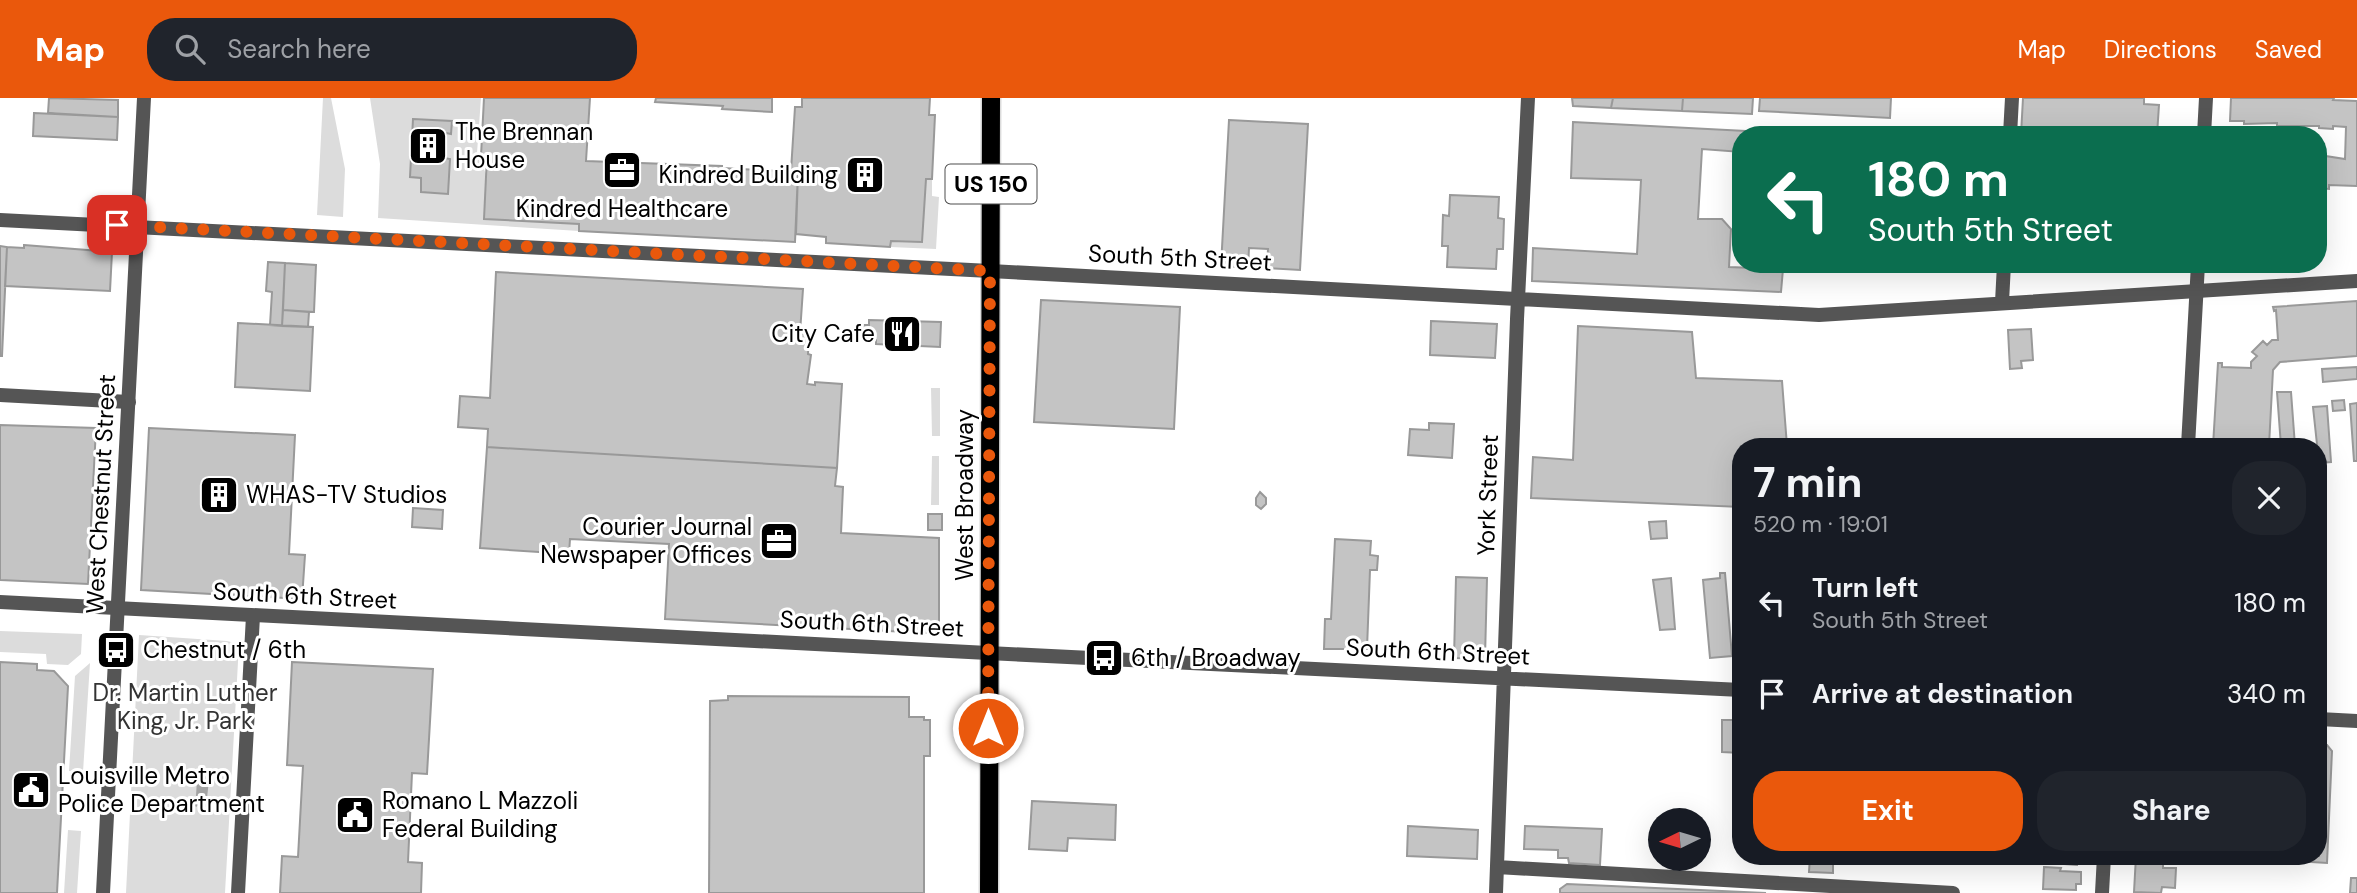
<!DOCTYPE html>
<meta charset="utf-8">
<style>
:root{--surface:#171b24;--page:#20242c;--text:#f1f3f6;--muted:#9ea1a6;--accent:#ea580c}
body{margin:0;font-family:"DM Sans",sans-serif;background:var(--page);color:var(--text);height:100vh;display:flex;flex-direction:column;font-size:26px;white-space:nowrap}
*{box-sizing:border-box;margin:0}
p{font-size:23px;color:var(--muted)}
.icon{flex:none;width:38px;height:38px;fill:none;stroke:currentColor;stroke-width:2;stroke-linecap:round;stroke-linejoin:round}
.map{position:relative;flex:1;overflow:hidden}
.drawer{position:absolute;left:1732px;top:340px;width:595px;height:427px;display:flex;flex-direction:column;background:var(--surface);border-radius:28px;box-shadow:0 7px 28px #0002}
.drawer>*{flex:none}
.hud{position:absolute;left:1732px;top:28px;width:595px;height:147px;border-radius:28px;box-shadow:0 7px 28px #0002;background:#0b6e4f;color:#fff;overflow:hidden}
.needle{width:46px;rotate:265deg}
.controls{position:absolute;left:1648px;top:710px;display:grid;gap:14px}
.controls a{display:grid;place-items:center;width:63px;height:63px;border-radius:50%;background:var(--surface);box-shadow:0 7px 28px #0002;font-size:35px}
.pin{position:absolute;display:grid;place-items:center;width:60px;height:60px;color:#fff;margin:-30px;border-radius:14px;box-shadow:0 4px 10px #0006}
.me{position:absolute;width:77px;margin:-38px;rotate:0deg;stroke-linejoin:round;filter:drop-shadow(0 0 5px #0008)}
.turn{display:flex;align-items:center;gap:24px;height:147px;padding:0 21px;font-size:32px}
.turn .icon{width:91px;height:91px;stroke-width:2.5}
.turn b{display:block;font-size:49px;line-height:60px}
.round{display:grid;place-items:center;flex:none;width:74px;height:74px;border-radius:28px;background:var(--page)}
.headline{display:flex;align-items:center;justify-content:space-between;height:119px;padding:0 21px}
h1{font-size:42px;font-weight:700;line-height:52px}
.cta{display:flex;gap:14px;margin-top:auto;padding:14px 21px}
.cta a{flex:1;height:80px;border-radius:28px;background:var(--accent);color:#fff;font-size:28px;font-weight:700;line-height:80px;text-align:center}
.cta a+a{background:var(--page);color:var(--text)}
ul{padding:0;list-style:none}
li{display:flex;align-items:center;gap:21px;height:91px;padding:0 21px}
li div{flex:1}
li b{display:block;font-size:26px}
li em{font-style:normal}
header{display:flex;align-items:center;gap:42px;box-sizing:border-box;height:98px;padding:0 35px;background:var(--accent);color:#fff}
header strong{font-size:33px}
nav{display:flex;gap:38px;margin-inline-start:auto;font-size:24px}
.search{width:490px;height:63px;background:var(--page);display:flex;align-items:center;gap:18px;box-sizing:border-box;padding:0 24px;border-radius:28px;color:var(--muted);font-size:26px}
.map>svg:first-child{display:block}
</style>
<header>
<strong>Map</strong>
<div class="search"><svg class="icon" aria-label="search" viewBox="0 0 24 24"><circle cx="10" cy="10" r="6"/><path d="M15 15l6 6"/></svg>Search here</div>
<nav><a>Map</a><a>Directions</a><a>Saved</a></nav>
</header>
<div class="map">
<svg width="2357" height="795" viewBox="0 0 2357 795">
<rect width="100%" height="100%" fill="#fff"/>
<path fill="#dcdcdc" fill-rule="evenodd" d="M323,0H331L345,71L343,119L317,117Z
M370,0H481L477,55L486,76L484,121L579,126V133L378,120L380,66ZM413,21L451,23V35H446L444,60L450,61L448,95L421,94V80L410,79Z
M926,81H932V98L939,99L936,151L890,149L891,143L922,144Z
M931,290H940V338H932Z
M932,358H939V407H931Z
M0,533L82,536L81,556L68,567L47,566L46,556L0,554Z
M139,537L227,543L239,546L225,795H126Z
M90,565L83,674L69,673L75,578Z
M68,732L81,733L77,795H64Z"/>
<path fill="#a3a3a3" d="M198,670L209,682L207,700L196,709L190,702L196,698L197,681L192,676Z"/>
<path fill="#c4c4c4" stroke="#999" stroke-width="2" d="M49,0L118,2V19L48,15Z
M484,0H590L586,63L722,68V70L798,74L795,144L579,133V126L484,121L487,58H481Z
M484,0H590L586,63L722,68V70L798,74L795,144L579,133V126L484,121L487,58H481Z
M656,0H772V14L722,11L723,8L655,4Z
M802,0H930L929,17H935L932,81H926L922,144L891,143L890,149L826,145V139L796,136L798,74L791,73L795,9H802Z
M802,0H930L929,17H935L932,81H926L922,144L891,143L890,149L826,145V139L796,136L798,74L791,73L795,9H802Z
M1572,0H1613L1611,10L1573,8Z
M1613,0H1683L1682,13L1611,10Z
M1683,0H1753L1752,16L1682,13Z
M1760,0H1891L1890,20L1759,13Z
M2023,0H2144V6L2159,7L2157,37H2021Z
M2231,0H2334L2333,2L2357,3V88L2329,87V91L2319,90V57L2345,61L2346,29L2333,28V31L2319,30V28H2277V25L2244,26V23H2230Z
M34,15L118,19L117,42L33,38Z
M413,21L452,23L451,36L446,35L444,60L450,61L448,96L421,94V80L410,79Z
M1229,22L1308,26L1300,172L1267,170L1268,151L1249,150L1248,170L1221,168Z
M1573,24L1821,37H1741V54L1702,51L1698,121H1722L1731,131L1729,169L1783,171L1781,194L1532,183L1533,150L1637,156L1641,82L1571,80Z
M1450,97L1499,99L1498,120L1504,121L1503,151H1497L1496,171L1447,169L1448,148H1442L1443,117L1449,118Z
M24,147L112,154L110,193L5,188L7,149L24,150Z
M0,148L7,149L2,258H0Z
M268,164L285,165L282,228L270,227L272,194L266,193Z
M285,165L316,167L314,214L283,212Z
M496,174L803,191L800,235L809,236L808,256L811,257L807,286L815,287V284L842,286L837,370L487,349L488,331L458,329L460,298L490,300Z
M1041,202L1180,209L1174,331L1034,324Z
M2357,203V258L2280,264L2273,272L2269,348H2213L2218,265H2222V269L2251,270V264L2257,258L2252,254L2263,243L2267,247L2272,242H2278L2276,212L2274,213L2273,209Z
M283,212L309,214L308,229L282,228Z
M869,222L941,224L940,249L876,246V242H863V227H869Z
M1431,223L1497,226L1495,260L1430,257Z
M238,225L313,229L310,293L235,289Z
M1578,228L1692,234L1696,280L1782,283L1787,348H1741V409L1531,400L1533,359L1573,362Z
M2031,231L2033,262L2021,263L2022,270L2010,271L2008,232Z
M2357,269V281L2323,284L2322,271Z
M2277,294H2291L2295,348H2281Z
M2344,302L2345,312L2333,313L2332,303Z
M2357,305V363H2354L2350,306Z
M2327,308L2331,364L2319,365L2313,309Z
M1429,325L1454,326L1452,360L1408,357L1410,331L1429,332Z
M0,327L96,330L88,486L0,482Z
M149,330L295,337L289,456L305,457L302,501L141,492Z
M487,349L837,370L835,388L843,389L841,435L939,440V526L933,533L925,535L665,521L669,446L570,441L569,456L480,450Z
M1260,394L1266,400V406L1261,411L1256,407V400Z
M413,410L443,412L442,431L412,429Z
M928,416H942V432H928Z
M1666,423L1667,440L1651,441L1649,424Z
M1335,441L1371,443L1370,457L1378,458L1377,472H1370L1367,551H1324L1325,521H1331Z
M1720,475H1725L1732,558L1710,560L1703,482L1720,480Z
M1456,479L1487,480L1485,561L1454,560Z
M1671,480L1675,531L1660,532L1653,482Z
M0,564L37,566V572L54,573L68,588L57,795H0Z
M292,564L433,571L427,676L412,675L408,764L422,765L421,795H280L282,758L298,759L303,668L287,667Z
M728,598L909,599V619H924V622H930V658H924V795H709L710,603L728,602Z
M1722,622H1741V655L1722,654Z
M2319,646L2327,647L2332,653L2327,765L2295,763V758H2319Z
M1032,703L1116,707L1115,742L1068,740L1067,753L1029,751Z
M1408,728L1478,732L1477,761L1407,758Z
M1525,728L1602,731L1600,767L1569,765L1568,760H1558V752L1524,751Z
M1810,758H1833V775L1809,774Z
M2042,758H2078L2077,767L2051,765V760Z
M2136,758H2177L2176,765H2163V770H2176L2175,790L2162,789L2161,795L2134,794Z
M2044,769L2061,770L2060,773L2081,774V786H2076V792L2043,791Z
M2351,780H2357V795H2350Z
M1567,786L1766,795H1560V791Z"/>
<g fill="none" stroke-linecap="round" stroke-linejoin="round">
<g stroke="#dbdbdb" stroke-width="21">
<path id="primary" d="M989,795L991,0"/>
</g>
<path stroke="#555" stroke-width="14" d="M2010,37L2012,0
M990,173L1819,217L2357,183
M2002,204L2004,166
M0,297L129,304
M988,555L1741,592
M2319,621L2357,623
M1497,769L1953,795
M238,795L253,518
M1496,795L1517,221L1528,0"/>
<path stroke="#555" stroke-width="14" d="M2204,37L2206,0
M0,122L990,173
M2188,348L2198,166
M0,504L988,555
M103,795L144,0
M2102,795L2104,758"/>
<use href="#primary" stroke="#000" stroke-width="18"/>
</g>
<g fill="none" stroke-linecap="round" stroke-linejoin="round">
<path stroke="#ea580c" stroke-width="12" stroke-dasharray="0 21.6" d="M117,127L990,173L988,630"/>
</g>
<defs>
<g id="building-square" transform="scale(2.0125)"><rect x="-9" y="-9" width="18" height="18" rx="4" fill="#000" stroke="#fff"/><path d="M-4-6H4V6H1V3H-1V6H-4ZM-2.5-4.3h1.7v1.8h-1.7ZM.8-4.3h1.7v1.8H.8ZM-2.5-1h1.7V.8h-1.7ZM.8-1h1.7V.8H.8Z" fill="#fff"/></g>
<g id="office-square" transform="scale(2.0125)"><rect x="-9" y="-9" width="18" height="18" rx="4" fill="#000" stroke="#fff"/><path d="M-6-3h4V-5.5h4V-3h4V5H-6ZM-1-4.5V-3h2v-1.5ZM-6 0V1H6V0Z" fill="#fff"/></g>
<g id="restaurant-square" transform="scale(2.0125)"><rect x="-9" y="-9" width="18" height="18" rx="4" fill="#000" stroke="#fff"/><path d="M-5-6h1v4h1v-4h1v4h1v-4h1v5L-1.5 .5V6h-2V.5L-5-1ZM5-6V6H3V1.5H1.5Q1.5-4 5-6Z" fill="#fff"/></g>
<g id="bus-square" transform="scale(2.0125)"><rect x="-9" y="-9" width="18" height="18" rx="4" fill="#000" stroke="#fff"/><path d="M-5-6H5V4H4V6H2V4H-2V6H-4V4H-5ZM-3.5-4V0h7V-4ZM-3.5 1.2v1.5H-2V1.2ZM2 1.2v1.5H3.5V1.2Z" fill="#fff"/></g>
<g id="civic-square" transform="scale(2.0125)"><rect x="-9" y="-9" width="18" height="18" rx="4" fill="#000" stroke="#fff"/><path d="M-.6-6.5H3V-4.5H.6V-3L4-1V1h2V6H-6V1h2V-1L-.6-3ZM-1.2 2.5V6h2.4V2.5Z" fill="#fff"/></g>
</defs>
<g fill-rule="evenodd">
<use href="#building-square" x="428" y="48"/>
<use href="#office-square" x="622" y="72"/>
<use href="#building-square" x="865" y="77"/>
<use href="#restaurant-square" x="902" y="236"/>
<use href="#building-square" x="219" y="397"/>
<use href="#office-square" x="779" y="443"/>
<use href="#bus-square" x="116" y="552"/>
<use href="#bus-square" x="1104" y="560"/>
<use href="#civic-square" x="31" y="692"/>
<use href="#civic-square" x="355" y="717"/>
</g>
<g text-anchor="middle" stroke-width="6" stroke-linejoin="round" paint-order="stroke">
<rect fill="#fff" stroke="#4c4c4c" stroke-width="2" x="945.5" y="66.5" width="91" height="39" rx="5"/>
<g font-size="23" font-weight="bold" fill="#000">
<text x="991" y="94">US 150</text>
</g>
<g font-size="24" fill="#000" stroke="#fff" text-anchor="start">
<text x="455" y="42">The Brennan<tspan x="455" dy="28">House</tspan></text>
<text x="838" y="85" text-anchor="end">Kindred Building</text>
<text x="622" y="119" text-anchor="middle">Kindred Healthcare</text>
<text x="875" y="244" text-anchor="end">City Cafe</text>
<text x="246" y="405">WHAS-TV Studios</text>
<text x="752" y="437" text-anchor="end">Courier Journal<tspan x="752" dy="28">Newspaper Offices</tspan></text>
<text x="143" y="560">Chestnut / 6th</text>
<text x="1131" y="568">6th / Broadway</text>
<text x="58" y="686">Louisville Metro<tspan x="58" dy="28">Police Department</tspan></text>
<text x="382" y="711">Romano L Mazzoli<tspan x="382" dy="28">Federal Building</tspan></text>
</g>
<g font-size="24" fill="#000" stroke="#fff">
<text transform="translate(1180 160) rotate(3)" y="8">South 5th Street</text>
<text transform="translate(101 396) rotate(-87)" y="8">West Chestnut Street</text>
<text transform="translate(965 397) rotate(-90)" y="8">West Broadway</text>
<text transform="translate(1488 397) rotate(-88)" y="8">York Street</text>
<text transform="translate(305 498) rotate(3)" y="8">South 6th Street</text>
<text transform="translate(872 526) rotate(3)" y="8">South 6th Street</text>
<text transform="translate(1438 554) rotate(3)" y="8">South 6th Street</text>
</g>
<g font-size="24" fill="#333" stroke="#fff">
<text x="185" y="603">Dr. Martin Luther<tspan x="185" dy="28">King, Jr. Park</tspan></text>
</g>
</g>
</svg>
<div class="controls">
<a><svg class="needle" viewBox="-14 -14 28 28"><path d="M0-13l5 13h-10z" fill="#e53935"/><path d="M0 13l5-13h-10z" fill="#9ea1a6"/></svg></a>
</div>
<div class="pin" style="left:117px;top:127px;background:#d93025"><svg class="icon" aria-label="arrive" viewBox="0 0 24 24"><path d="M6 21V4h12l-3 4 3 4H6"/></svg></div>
<svg class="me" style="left:988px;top:630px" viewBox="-20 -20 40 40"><circle r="17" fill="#ea580c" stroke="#fff" stroke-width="3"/><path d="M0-11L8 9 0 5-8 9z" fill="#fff"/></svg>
<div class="hud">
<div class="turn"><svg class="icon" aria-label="left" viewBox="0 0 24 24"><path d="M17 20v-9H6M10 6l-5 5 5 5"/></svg><div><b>180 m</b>South 5th Street</div></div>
</div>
<section class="drawer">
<div class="headline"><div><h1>7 min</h1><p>520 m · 19:01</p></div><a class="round"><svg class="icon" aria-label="close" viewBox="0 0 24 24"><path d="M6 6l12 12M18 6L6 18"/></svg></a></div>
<ul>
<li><svg class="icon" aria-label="left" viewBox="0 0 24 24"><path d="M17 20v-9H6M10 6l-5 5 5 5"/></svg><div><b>Turn left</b><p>South 5th Street</p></div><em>180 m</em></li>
<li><svg class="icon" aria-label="arrive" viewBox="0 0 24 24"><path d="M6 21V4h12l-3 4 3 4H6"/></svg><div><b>Arrive at destination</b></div><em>340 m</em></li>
</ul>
<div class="cta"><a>Exit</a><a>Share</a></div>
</section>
</div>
